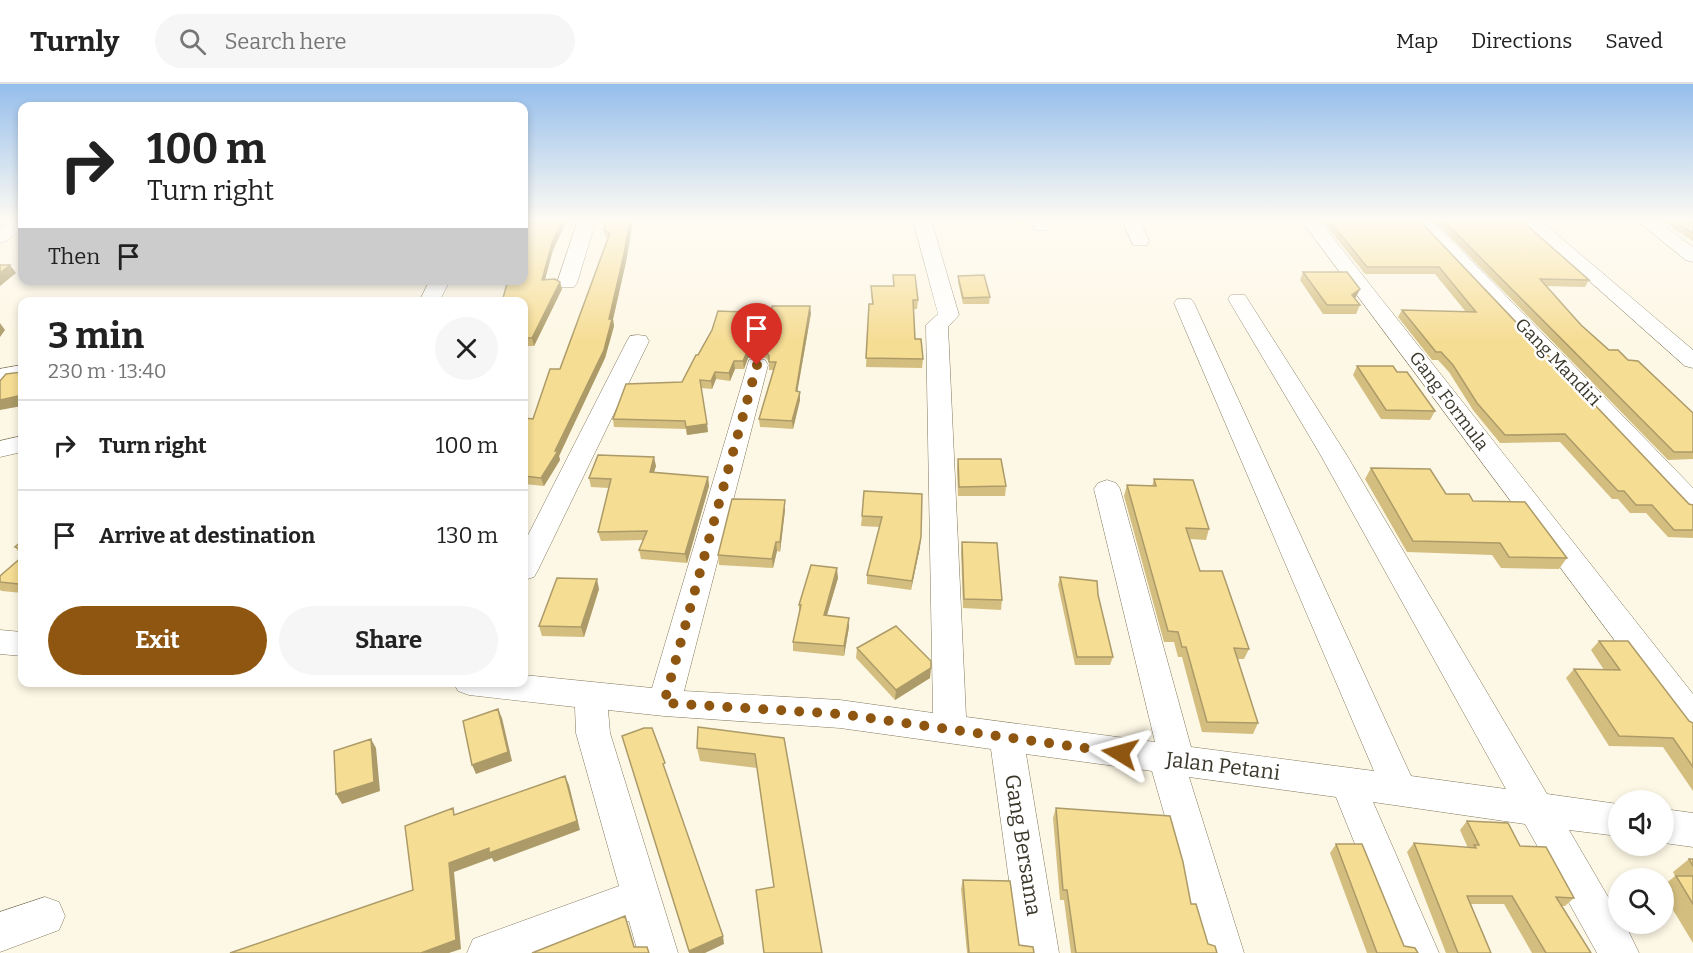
<!DOCTYPE html>
<meta charset="utf-8">
<style>
:root{--surface:#fff;--page:#f6f6f6;--text:#222;--muted:#767676;--line:#e0e0e0;--accent:#8f5611}
body{margin:0;font-family:Bitter,serif;background:var(--page);color:var(--text);height:100vh;display:flex;flex-direction:column;font-size:22px;white-space:nowrap}
*{box-sizing:border-box;margin:0}
p{font-size:20px;color:var(--muted)}
.icon{flex:none;width:33px;height:33px;fill:none;stroke:currentColor;stroke-width:2;stroke-linecap:round;stroke-linejoin:round}
.map{position:relative;flex:1;overflow:hidden}
.side{position:absolute;left:18px;top:213px;width:510px;height:390px;display:flex;flex-direction:column;background:var(--surface);border-radius:12px;box-shadow:0 3px 9px #0003}
.side>*{flex:none}
.banner{position:absolute;left:18px;top:18px;width:510px;height:183px;border-radius:12px;box-shadow:0 3px 9px #0003;background:#fff;color:var(--text);overflow:hidden}
.buttons{position:absolute;left:1608px;top:706px;display:grid;gap:12px}
.buttons a{display:grid;place-items:center;width:66px;height:66px;border-radius:50%;background:var(--surface);box-shadow:0 3px 9px #0003;font-size:30px}
.pin{position:absolute;display:grid;place-items:center;width:51px;height:51px;color:#fff;margin:-62px -26px;border-radius:50% 50% 50% 0;rotate:-45deg;box-shadow:0 0 6px #0007}
.pin .icon{rotate:45deg}
.me{position:absolute;width:66px;margin:-33px;rotate:278deg;stroke-linejoin:round;filter:drop-shadow(0 0 4px #0008)}
.turn{display:flex;align-items:center;gap:21px;height:126px;padding:0 30px;font-size:27px}
.turn .icon{width:78px;height:78px;stroke-width:2.5}
.turn b{display:block;font-size:42px;line-height:51px}
.then{display:flex;align-items:center;height:57px;padding:0 30px;background:#0003;gap:12px;font-size:22px}
.round{display:grid;place-items:center;flex:none;width:63px;height:63px;border-radius:32px;background:var(--page)}
.headline{display:flex;align-items:center;justify-content:space-between;height:102px;padding:0 30px}
h1{font-size:36px;font-weight:700;line-height:45px}
.action{display:flex;gap:12px;margin-top:auto;padding:12px 30px}
.action a{flex:1;height:69px;border-radius:36px;background:var(--accent);color:#fff;font-size:24px;font-weight:700;line-height:69px;text-align:center}
.action a+a{background:var(--page);color:var(--text)}
ul{padding:0;list-style:none}
li{display:flex;align-items:center;gap:18px;height:90px;padding:0 30px;border-top:2px solid var(--line)}
li div{flex:1}
li b{display:block;font-size:22px}
li em{font-style:normal}
header{display:flex;align-items:center;gap:36px;box-sizing:border-box;height:84px;padding:0 30px;background:var(--surface);border-bottom:2px solid var(--line)}
header strong{font-size:28px}
nav{display:flex;gap:33px;margin-inline-start:auto;font-size:21px}
.search{width:420px;height:54px;background:var(--page);display:flex;align-items:center;gap:15px;box-sizing:border-box;padding:0 21px;border-radius:33px;color:var(--muted);font-size:22px}
.map>svg:first-child{display:block}
</style>
<header>
<strong>Turnly</strong>
<div class="search"><svg class="icon" aria-label="search" viewBox="0 0 24 24"><circle cx="10" cy="10" r="6"/><path d="M15 15l6 6"/></svg>Search here</div>
<nav><a>Map</a><a>Directions</a><a>Saved</a></nav>
</header>
<div class="map">
<svg width="1693" height="869" viewBox="0 0 1693 869">
<rect width="100%" height="100%" fill="#fdf7e5"/>
<g fill="none" stroke-linecap="round" stroke-linejoin="round">
<g stroke="#81785d" stroke-width="1">
<path id="street" d="M11,136H22V144L6,157L0,159V144Z
M578,136H596L577,199L574,203H560L557,199Z
M913,136H931L959,231L948,243L966,633L1155,658L1094,405L1098,399L1107,396L1116,399L1120,405L1191,663L1374,687L1174,219L1177,215H1191L1194,219L1411,692L1506,705L1320,370L1228,215L1231,211H1245L1346,370L1547,710L1618,720V752L1569,746L1618,830V840H1625L1639,869H1597L1525,740L1373,718L1439,869H1399L1336,713L1189,693L1244,869H1204L1152,687L1026,670L1059,869H1019L991,665L840,644L664,632L608,626L610,649L678,869H638L629,837L542,869H467L473,855L619,802L576,649L575,623L469,611L458,607L453,598H524V591L652,604L749,276L757,274L765,276L768,281L684,607L840,616L933,629L926,241L938,230Z
M1029,136H1047L1050,142L1047,146H1035Z
M1122,136H1140L1149,157L1147,161H1133Z
M1301,136H1319L1693,610V649L1681,645Z
M1413,136H1432L1693,404V429L1684,426Z
M1521,136H1540L1693,266V284L1685,282Z
M1636,136H1656L1693,163V178L1686,176Z
M430,196H450L439,218H419Z
M638,251L646,252L649,257L538,486L534,493L524,496V459L627,257L630,252Z
M22,281V295L0,299V285Z
M22,352V368L0,373V357Z
M0,546L22,548V572L0,570Z
M1664,725L1693,729V763L1664,759Z
M45,813L59,818L65,832L59,846L0,868V828Z"/>
</g>
<use href="#street" fill="#fff" fill-rule="evenodd"/>
</g>
<path fill="#d4be7f" d="M524,136H567L553,166L545,195L560,198L562,205L534,262H524V218H504L503,214Z
M606,136H633L626,178L613,235L614,242L605,274L559,372L560,376L544,402L524,400V334L533,335L560,285L608,154L605,153L604,146Z
M1322,136H1419L1689,420L1693,421V454L1668,453L1646,429H1630L1618,415H1612L1560,358L1500,359L1473,326L1449,288L1438,276H1432L1398,233L1402,226L1466,228L1435,190H1365Z
M1434,136H1521L1589,196L1585,203L1546,202L1581,241L1609,266L1628,276L1693,329V375L1668,376Z
M1661,136H1693V157Z
M1303,188L1360,205L1355,214L1360,221L1356,230H1323L1300,196Z
M893,191L918,216L917,225H914L915,255L923,275L922,284L866,283L869,220H872L871,202H893Z
M958,192L990,213L989,220H963L958,198Z
M811,229L797,308L800,316L793,345L760,343L759,335L774,286H769V278L766,274L756,272L748,274L744,285H735L730,297L716,295L712,305L701,304L708,348L687,351L686,345L614,343L613,335L682,298L698,271Z
M1357,282L1397,288L1435,327L1430,336L1381,335L1353,291Z
M958,375L1006,402L1005,412H958L957,385Z
M656,382L654,388L708,393L709,402L687,479L641,475L639,466L643,456L601,457L598,448L609,404L591,403L589,394Z
M1371,384L1446,410L1473,417L1567,474L1559,485L1501,484L1492,471L1407,468L1365,395Z
M1154,395L1209,445L1206,456L1190,455L1200,487L1249,565L1244,575H1237L1258,639L1253,650L1202,648L1182,573H1178L1174,558H1164L1124,412L1127,401L1152,402Z
M922,410L920,463L911,506L867,500V491L879,443L861,442L862,432Z
M785,426L780,468L777,467L773,484L719,481L718,471Z
M22,457V472L15,463Z
M962,458L1002,516L1001,526L963,524L961,468Z
M22,473V509L2,507L0,506V492Z
M1060,493L1113,573L1110,581H1075L1058,501Z
M838,494L827,531L849,543L844,572L793,567V558L799,530V521Z
M599,505L584,553L542,552L539,542Z
M1599,557L1689,637L1693,639V707L1663,663L1609,662L1566,594L1574,585L1604,586L1591,566Z
M857,564L930,594L895,616L856,574Z
M784,654L774,803L757,684L700,677L697,664Z
M1056,724L1191,820L1208,860L1217,869H1071L1064,816H1060L1053,734Z
M1467,737L1520,762L1574,814L1565,822H1561L1591,869H1532L1504,820H1471L1491,869H1446L1407,768L1414,759L1468,764L1460,746Z
M1336,760L1404,862L1418,869H1367L1330,769Z
M1689,775H1693V859L1664,811V801L1675,792L1673,788Z
M963,796L1019,861L1034,869H967L961,805Z"/>
<path fill="#ac9b68" d="M562,136H567L553,166L543,203L542,196L552,159Z
M630,136H633L626,178L613,235L614,242L605,274L559,372L560,376L544,402L541,394L555,367L609,235Z
M10,181L16,189L0,202V189Z
M560,198L562,205L534,262L532,254Z
M1360,205L1356,213L1349,219L1352,211Z
M810,222L811,229L796,315V307Z
M0,239L5,246L0,253Z
M756,264V272L748,274L744,285L743,277L748,266Z
M734,277L735,285L730,297L729,289Z
M715,288L716,295L712,305L711,297Z
M22,303V322L0,326V316Z
M800,308V316L793,345L792,337Z
M707,340L708,348L687,351L686,343Z
M654,373L656,382L651,397L650,388Z
M708,393L709,402L687,479L685,470Z
M785,416V426L780,468V458Z
M921,453L920,463L911,506L912,497Z
M776,458L777,467L773,484L772,475Z
M837,484L838,494L824,541V531Z
M597,495L599,505L584,553L581,543Z
M849,534V543L844,572V562Z
M931,584L930,594L895,616L896,606Z
M498,625L502,634L512,677L476,690L472,681Z
M371,655L376,664L380,707L342,720L336,710Z
M565,692L569,701L580,746L494,778L492,774L454,788L461,865L449,869H421L449,779Z
M723,852L724,860L705,869H689V867Z"/>
<path fill="#f6dd94" stroke="#ac9b68" stroke-width="1.5" d="M524,136H562L552,159L542,196L555,195L560,198L532,254H524V218H511L513,214H503L508,196H524Z
M606,136H630L624,170L609,235H612L604,266L555,367H558L541,394L524,392V334L533,335L550,285H560L610,149L604,146Z
M1329,136H1419L1689,420L1693,421V446H1674L1652,421H1636L1624,407H1618L1565,350L1505,351L1477,319L1453,281L1441,268H1436L1402,226L1476,228L1439,183H1367Z
M1443,136H1521L1589,196L1540,195L1581,241L1609,266H1618L1628,276L1638,277L1693,329V368H1674Z
M1672,136H1693V149Z
M0,181H10L0,189Z
M1303,188H1347L1360,205L1352,211L1360,221H1327Z
M893,191H915L918,216H913L915,255H921L923,275L866,274L869,220H873L871,202H894Z
M984,191L990,213L963,214L958,192Z
M772,222H810L796,307L800,308L792,337L759,335L776,278H769V272L765,266L756,264L748,266L743,277H734L729,289L715,288L711,297L700,296L707,340L686,343L685,337L613,335L626,300L682,298L696,271H698L712,246L718,227L772,229Z
M1357,282H1393L1397,288H1407L1435,327L1386,326Z
M22,288V303L18,312L0,316V297L6,290Z
M598,371L654,373L650,388L708,393L685,470L639,466L647,447L598,448L611,395L589,394Z
M958,375H1001L1006,402L959,403Z
M1371,384L1430,385L1446,410H1469L1473,417L1525,418L1567,474L1509,473L1500,459L1413,457Z
M1154,395L1193,396L1209,445L1186,444L1200,487H1222L1249,565L1234,564L1258,639L1207,638L1186,563H1182L1178,548L1168,547L1127,401L1156,402Z
M864,407L922,410L921,453L912,497L867,491L882,433L862,432Z
M732,415L785,416L780,458H776L772,475L718,471Z
M22,457V465L15,463Z
M962,458L997,459L1002,516L964,515Z
M22,473V498L19,500L0,498V492Z
M811,481L837,484L824,531L849,534L844,562L793,558L801,521H799Z
M1060,493L1097,497L1098,511L1113,573H1077Z
M557,494L597,495L581,543L539,542Z
M896,542L931,577V584L896,606L857,564Z
M1599,557H1628L1689,637L1693,639V683L1673,654L1619,652L1574,585L1620,586Z
M498,625L508,668L472,681L463,637Z
M698,643L784,654L822,869H764L756,806L774,803L755,670L697,664Z
M644,644H652L665,679L663,680L723,852L689,867L622,652Z
M371,655L374,698L336,710L334,667Z
M565,692L577,737L489,769V764L449,779L456,856L421,869H230L413,806L405,742L453,724L454,731Z
M1056,724L1170,732L1183,778L1191,820H1196L1208,860L1215,862L1217,869H1076L1067,806H1063Z
M1467,737L1508,739L1520,762L1546,763L1574,814L1556,813L1591,869H1546L1512,812H1467L1491,869H1458L1414,759L1476,764L1474,761H1479Z
M1336,760H1362L1404,862L1415,864L1418,869H1377Z
M1689,775H1693V782Z
M1676,792H1693V820Z
M963,796L1010,797L1019,861L1033,863L1034,869H969Z
M625,832L634,863H647L649,869H532Z"/>
<linearGradient id="sky" x2="0" y2="1"><stop stop-color="#95beec"/><stop offset="0.53" stop-color="#fefbf3"/><stop offset="1" stop-color="#fefbf3" stop-opacity="0"/></linearGradient>
<rect width="1693" height="257" fill="url(#sky)"/>
<g fill="none" stroke-linecap="round" stroke-linejoin="round">
<path stroke="#8f5611" stroke-width="10" stroke-dasharray="0 18" d="M757,281L664,619L840,630L1120,669"/>
</g>
<g text-anchor="middle" stroke-width="5" stroke-linejoin="round" paint-order="stroke">
<g font-size="18" fill="#3b372b" stroke="#fff">
<text transform="translate(1558 278) rotate(46)" y="6">Gang Mandiri</text>
<text transform="translate(1449 317) rotate(53)" y="6">Gang Formula</text>
</g>
<g font-size="21" fill="#3b372b" stroke="#fff">
<text transform="translate(1223 682) rotate(7)" y="7">Jalan Petani</text>
<text transform="translate(1023 761) rotate(81)" y="7">Gang Bersama</text>
</g>
</g>
</svg>
<div class="buttons">
<a><svg class="icon" aria-label="sound" viewBox="0 0 24 24"><path d="M4 9h4l5-4v14l-5-4H4zM17 9q2 3 0 6"/></svg></a>
<a><svg class="icon" aria-label="search" viewBox="0 0 24 24"><circle cx="10" cy="10" r="6"/><path d="M15 15l6 6"/></svg></a>
</div>
<div class="pin" style="left:757px;top:281px;background:#d93025"><svg class="icon" aria-label="arrive" viewBox="0 0 24 24"><path d="M6 21V4h12l-3 4 3 4H6"/></svg></div>
<svg class="me" style="left:1120px;top:669px" viewBox="-20 -20 40 40"><path d="M0-17L14 15 0 8-14 15z" fill="#8f5611" stroke="#fff" stroke-width="4"/></svg>
<div class="banner">
<div class="turn"><svg class="icon" aria-label="right" viewBox="0 0 24 24"><path d="M7 20v-9h11M14 6l5 5-5 5"/></svg><div><b>100 m</b>Turn right</div></div>
<div class="then">Then<svg class="icon" aria-label="arrive" viewBox="0 0 24 24"><path d="M6 21V4h12l-3 4 3 4H6"/></svg></div>
</div>
<section class="side">
<div class="headline"><div><h1>3 min</h1><p>230 m · 13:40</p></div><a class="round"><svg class="icon" aria-label="close" viewBox="0 0 24 24"><path d="M6 6l12 12M18 6L6 18"/></svg></a></div>
<ul>
<li><svg class="icon" aria-label="right" viewBox="0 0 24 24"><path d="M7 20v-9h11M14 6l5 5-5 5"/></svg><div><b>Turn right</b></div><em>100 m</em></li>
<li><svg class="icon" aria-label="arrive" viewBox="0 0 24 24"><path d="M6 21V4h12l-3 4 3 4H6"/></svg><div><b>Arrive at destination</b></div><em>130 m</em></li>
</ul>
<div class="action"><a>Exit</a><a>Share</a></div>
</section>
</div>
